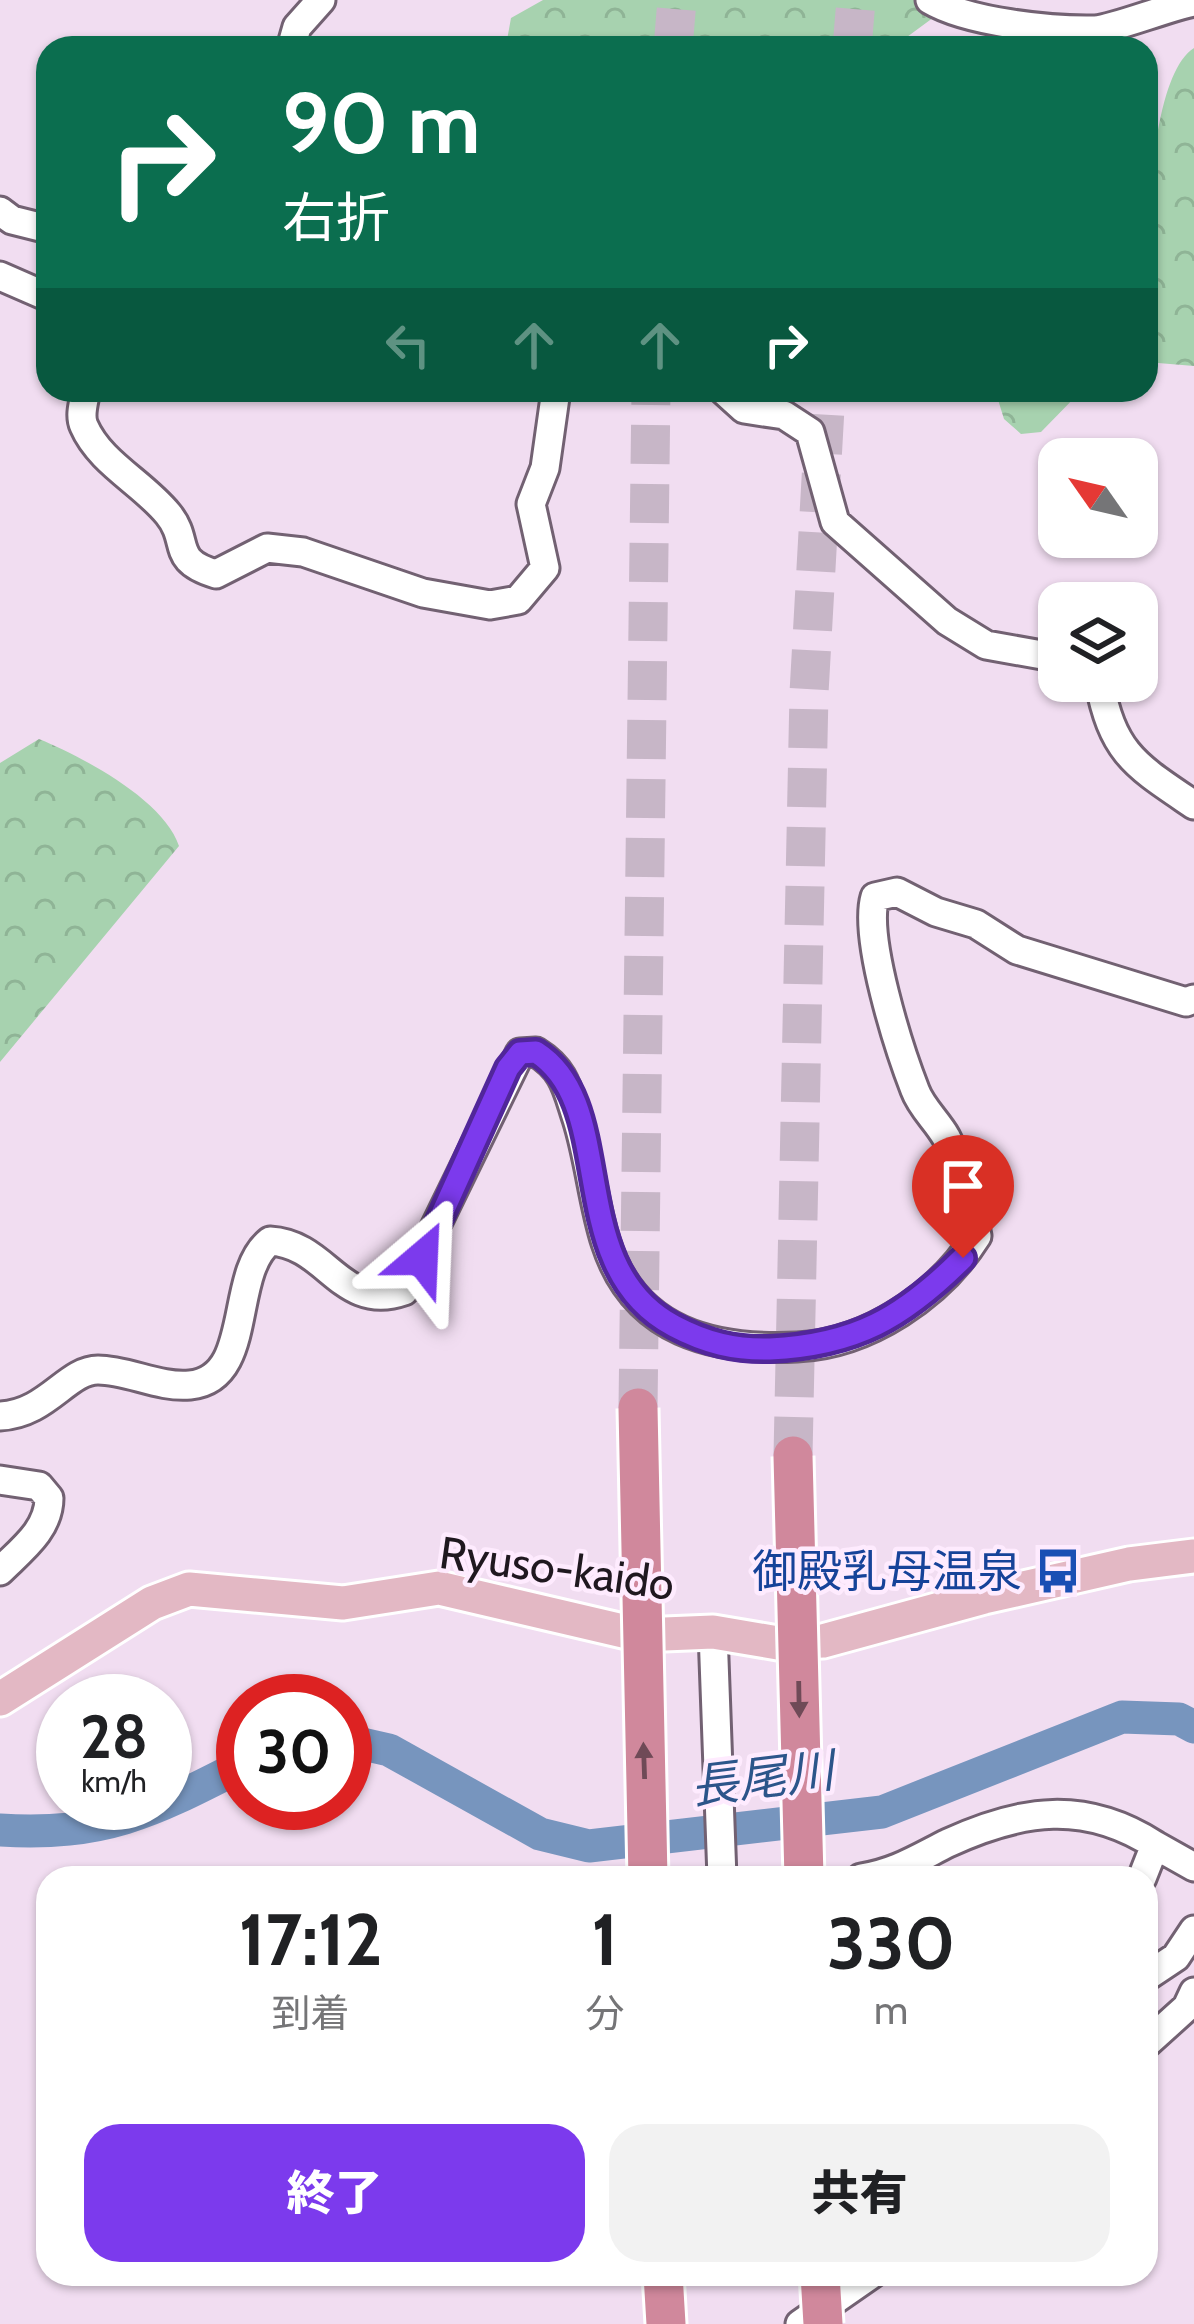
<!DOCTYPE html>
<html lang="ja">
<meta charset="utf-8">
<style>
:root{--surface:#fff;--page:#f2f2f2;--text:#202124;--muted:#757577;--accent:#7c3aed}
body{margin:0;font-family:Cabin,"Noto Sans JP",sans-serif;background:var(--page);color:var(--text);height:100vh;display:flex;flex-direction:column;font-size:45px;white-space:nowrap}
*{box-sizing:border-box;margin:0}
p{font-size:39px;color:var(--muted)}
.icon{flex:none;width:66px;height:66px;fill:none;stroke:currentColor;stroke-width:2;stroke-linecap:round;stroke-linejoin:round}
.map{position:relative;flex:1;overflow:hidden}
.panel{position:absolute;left:36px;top:1866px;width:1122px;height:420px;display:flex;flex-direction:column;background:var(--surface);border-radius:36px;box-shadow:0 3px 9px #0004}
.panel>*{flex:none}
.hud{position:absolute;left:36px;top:36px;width:1122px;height:366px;border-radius:36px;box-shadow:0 3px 9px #0004;background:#0b6e4f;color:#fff;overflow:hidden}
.needle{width:78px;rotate:304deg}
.fabs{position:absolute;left:1038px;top:438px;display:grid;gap:24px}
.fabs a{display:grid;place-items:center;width:120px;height:120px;border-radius:24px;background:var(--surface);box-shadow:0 3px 9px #0004;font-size:60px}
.speed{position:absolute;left:36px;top:1674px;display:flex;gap:24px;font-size:60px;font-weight:700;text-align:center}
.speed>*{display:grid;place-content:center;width:156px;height:156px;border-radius:50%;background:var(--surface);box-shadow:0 3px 9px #0004;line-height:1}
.speed small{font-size:30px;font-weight:400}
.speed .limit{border:18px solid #d22;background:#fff;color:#111}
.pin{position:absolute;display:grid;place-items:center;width:102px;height:102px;color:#fff;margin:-123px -51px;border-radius:50% 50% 50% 0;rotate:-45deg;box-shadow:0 0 12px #0007}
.pin .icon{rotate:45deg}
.me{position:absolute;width:132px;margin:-66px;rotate:26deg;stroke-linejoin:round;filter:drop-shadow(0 0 9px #0008)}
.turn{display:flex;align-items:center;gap:42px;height:252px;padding:0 48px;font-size:54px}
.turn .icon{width:156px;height:156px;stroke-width:2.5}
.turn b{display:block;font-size:84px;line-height:102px}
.lanes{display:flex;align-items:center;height:114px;padding:0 48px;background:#0003;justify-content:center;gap:60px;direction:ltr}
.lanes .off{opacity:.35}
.eta{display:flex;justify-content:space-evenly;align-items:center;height:204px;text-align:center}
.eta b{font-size:72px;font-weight:800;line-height:84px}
.primary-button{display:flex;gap:24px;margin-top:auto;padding:24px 48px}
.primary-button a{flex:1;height:138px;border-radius:36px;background:var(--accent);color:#fff;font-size:48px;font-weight:800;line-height:138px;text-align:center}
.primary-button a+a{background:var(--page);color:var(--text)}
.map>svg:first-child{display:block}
</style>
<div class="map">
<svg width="1194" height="2324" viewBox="0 0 1194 2324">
<defs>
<pattern id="forest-crowns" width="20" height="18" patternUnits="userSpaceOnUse" patternTransform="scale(3)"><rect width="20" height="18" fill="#a7d2af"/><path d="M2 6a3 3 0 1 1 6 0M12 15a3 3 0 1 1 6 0" fill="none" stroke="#8fb496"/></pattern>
</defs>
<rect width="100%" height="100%" fill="#f1ddf1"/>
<path fill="url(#forest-crowns)" d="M543,0H948L945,9L892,48H512L507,40L511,18Z
M1194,48V366L1146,362C1146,299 1141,82 1194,48Z
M995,390H1082L1041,432L1021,434L1004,419Z
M39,739C83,757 164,800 179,846L0,1062V763Z"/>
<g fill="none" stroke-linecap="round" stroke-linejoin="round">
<path stroke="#7795be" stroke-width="33" d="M345,1740L389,1750L540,1834L589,1846L882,1812L1122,1717L1179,1719L1194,1727
M0,1830C106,1836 151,1812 243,1765"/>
<path stroke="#c7b6c7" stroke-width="39" stroke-dasharray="39 20" stroke-linecap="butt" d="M673,48L677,0
M852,48L856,0
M638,1408L651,390
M793,1456L809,693L826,390"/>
<g stroke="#726172" stroke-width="33">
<path id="minor" d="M930,0C967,22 1051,31 1095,30C1113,29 1168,7 1194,2
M291,48L297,27L321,0
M0,211L12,220L48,229
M0,276L48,297
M86,390C84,402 79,415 84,426C100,463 143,483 168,514C191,542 169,560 216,574L267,548L303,552L423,593L490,605L518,600L545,568L531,504L545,468L556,390
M723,390L744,409L784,415L810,432L835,522L947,621L986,645L1059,658
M1099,681C1113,754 1135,765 1194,805
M0,1416C47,1414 67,1370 98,1370C128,1370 159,1388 190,1385C255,1379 228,1274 270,1241C328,1244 341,1313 404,1291L520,1053L536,1052C565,1070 567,1089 577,1119C590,1160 593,1203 606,1243C635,1333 714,1351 797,1347C868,1344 940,1295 977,1236C971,1203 962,1168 946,1137C937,1121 921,1107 915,1090C899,1049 863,937 875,897L897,892L936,912L976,924L1017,950L1186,1002L1194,999
M0,1480L39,1486L49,1498C49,1530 21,1550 0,1571
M713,1632L722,1878
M1155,1845L1194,1867
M861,1878C895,1873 918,1858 948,1843C1022,1809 1085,1800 1155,1845L1142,1878
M1146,1977L1176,1957L1194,1930
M1146,2044L1187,2007L1194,1992
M800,2324L872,2274"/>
</g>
<g stroke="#fff" stroke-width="39">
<path id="major" d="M0,1699L152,1603L189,1589L343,1603L439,1588L640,1635L713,1632L778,1643L823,1641L984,1597L1129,1564L1194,1556"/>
</g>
<g stroke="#fff" stroke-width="45">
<path id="highway" d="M663,2274L666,2324"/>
</g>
<use href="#minor" stroke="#fff" stroke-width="27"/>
<use href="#major" stroke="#e3b8c4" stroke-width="33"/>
<use href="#highway" stroke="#d0889c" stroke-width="39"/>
<g stroke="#fff" stroke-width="45" stroke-linecap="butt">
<path id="highway-bridge" d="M638,1408L648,1878
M793,1456L804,1878
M820,2274L823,2324"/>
</g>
<use href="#highway-bridge" stroke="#d0889c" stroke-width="39"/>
</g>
<defs><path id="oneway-solid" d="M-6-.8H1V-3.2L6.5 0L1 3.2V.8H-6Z" transform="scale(3)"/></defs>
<g fill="#6f4a57">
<use href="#oneway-solid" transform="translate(799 1699) rotate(89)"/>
<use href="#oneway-solid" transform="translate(644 1761) rotate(-92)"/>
</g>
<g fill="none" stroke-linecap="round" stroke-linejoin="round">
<g stroke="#51269a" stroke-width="30">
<path id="route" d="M422,1258L508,1068L520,1053L536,1052C621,1106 561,1266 674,1326C706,1343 735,1350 770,1349C855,1345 903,1318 963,1258"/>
</g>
<use href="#route" stroke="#7c3aed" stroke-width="21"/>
</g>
<defs>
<g id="bus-bare" transform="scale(3.6)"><path d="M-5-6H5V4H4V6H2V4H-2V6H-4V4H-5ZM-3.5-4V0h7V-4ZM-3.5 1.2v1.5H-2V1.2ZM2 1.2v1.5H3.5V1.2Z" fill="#1a4fb4" stroke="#feebfe" stroke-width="2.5" paint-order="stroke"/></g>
</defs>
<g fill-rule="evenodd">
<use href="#bus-bare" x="1058" y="1571"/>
</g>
<g text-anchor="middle" stroke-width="9" stroke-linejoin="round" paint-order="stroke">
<g font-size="45" fill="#1f181f" stroke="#feebfe">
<text transform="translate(557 1568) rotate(8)" y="16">Ryuso-kaido</text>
</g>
<g font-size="45" fill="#164399" stroke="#feebfe" text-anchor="end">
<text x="1022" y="1587">御殿乳母温泉</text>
</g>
<g font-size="48" font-style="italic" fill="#2c558a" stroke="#feebfe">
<text transform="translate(762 1778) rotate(-7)" y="17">長尾川</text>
</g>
</g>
</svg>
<div class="fabs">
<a><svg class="needle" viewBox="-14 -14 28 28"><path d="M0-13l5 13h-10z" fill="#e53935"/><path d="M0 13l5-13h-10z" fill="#757577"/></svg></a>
<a><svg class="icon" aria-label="layers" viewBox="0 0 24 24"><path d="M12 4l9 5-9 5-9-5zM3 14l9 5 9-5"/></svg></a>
</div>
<div class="speed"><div>28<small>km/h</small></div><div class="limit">30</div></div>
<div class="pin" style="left:963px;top:1258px;background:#d93025"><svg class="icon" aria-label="arrive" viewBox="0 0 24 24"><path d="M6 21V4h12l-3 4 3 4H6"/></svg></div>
<svg class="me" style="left:422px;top:1258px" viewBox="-20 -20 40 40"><path d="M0-17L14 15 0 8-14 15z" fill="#7c3aed" stroke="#fff" stroke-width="4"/></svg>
<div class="hud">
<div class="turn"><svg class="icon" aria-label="right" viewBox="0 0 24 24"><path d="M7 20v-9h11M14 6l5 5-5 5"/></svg><div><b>90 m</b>右折</div></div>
<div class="lanes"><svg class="icon off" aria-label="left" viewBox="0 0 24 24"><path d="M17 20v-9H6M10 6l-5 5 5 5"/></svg><svg class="icon off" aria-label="ahead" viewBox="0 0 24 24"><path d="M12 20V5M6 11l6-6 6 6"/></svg><svg class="icon off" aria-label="ahead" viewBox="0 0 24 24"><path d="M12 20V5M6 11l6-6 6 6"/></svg><svg class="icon" aria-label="right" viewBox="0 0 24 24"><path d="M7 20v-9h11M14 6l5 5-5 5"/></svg></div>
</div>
<section class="panel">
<div class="eta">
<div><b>17:12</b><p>到着</p></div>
<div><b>1</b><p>分</p></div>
<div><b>330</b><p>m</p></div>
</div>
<div class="primary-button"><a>終了</a><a>共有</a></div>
</section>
</div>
